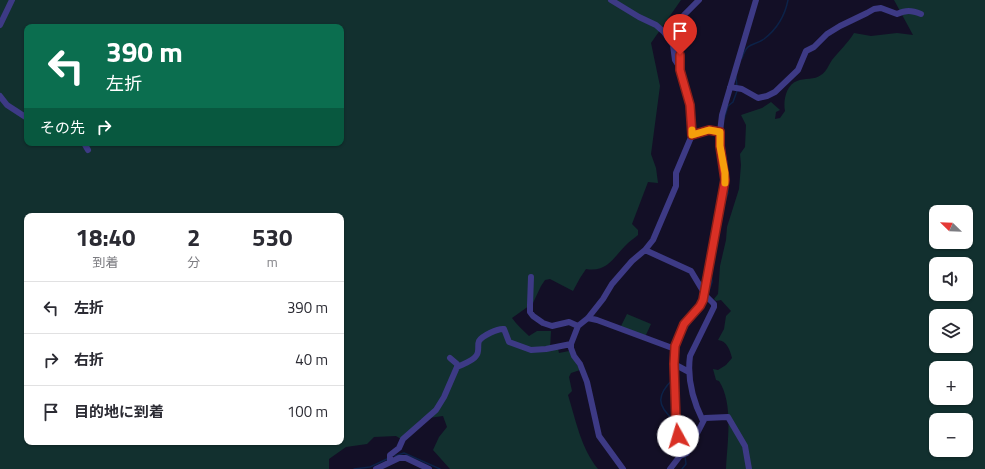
<!DOCTYPE html>
<html lang="ja">
<meta charset="utf-8">
<style>
:root{--surface:#fff;--page:#f7f7f7;--text:#2b2b33;--muted:#7c7c81;--line:#e1e1e2}
body{margin:0;font-family:"Titillium Web","Noto Sans JP",sans-serif;background:var(--page);color:var(--text);height:100vh;display:flex;flex-direction:column;font-size:15px;white-space:nowrap}
*{box-sizing:border-box;margin:0}
p{font-size:13px;color:var(--muted)}
.icon{flex:none;width:22px;height:22px;fill:none;stroke:currentColor;stroke-width:2;stroke-linecap:round;stroke-linejoin:round}
.map{position:relative;flex:1;overflow:hidden}
.side{position:absolute;left:24px;top:213px;width:320px;height:232px;display:flex;flex-direction:column;background:var(--surface);border-radius:8px;box-shadow:0 1px 3px #0004}
.side>*{flex:none}
.top-card{position:absolute;left:24px;top:24px;width:320px;height:122px;border-radius:8px;box-shadow:0 1px 3px #0004;background:#0b6e4f;color:#fff;overflow:hidden}
.needle{width:26px;rotate:293deg}
.fabs{position:absolute;left:929px;top:205px;display:grid;gap:8px}
.fabs a{display:grid;place-items:center;width:44px;height:44px;border-radius:8px;background:var(--surface);box-shadow:0 1px 3px #0004;font-size:20px}
.pin{position:absolute;display:grid;place-items:center;width:34px;height:34px;color:#fff;margin:-41px -17px;border-radius:50% 50% 50% 0;rotate:-45deg;box-shadow:0 0 4px #0007}
.pin .icon{rotate:45deg}
.me{position:absolute;width:44px;margin:-22px;rotate:354deg;stroke-linejoin:round;filter:drop-shadow(0 0 3px #0008)}
.turn{display:flex;align-items:center;gap:14px;height:84px;padding:0 16px;font-size:18px}
.turn .icon{width:52px;height:52px;stroke-width:2.5}
.turn b{display:block;font-size:28px;line-height:34px}
.then{display:flex;align-items:center;height:38px;padding:0 16px;background:#0003;gap:8px;font-size:15px}
.eta{display:flex;justify-content:space-evenly;align-items:center;height:68px;text-align:center}
.eta b{font-size:24px;font-weight:700;line-height:28px}
ul{padding:0;list-style:none}
li{display:flex;align-items:center;gap:12px;height:52px;padding:0 16px;border-top:1px solid var(--line)}
li div{flex:1}
li b{display:block;font-size:15px}
li em{font-style:normal}
.map>svg:first-child{display:block}
</style>
<div class="map">
<svg width="985" height="469" viewBox="0 0 985 469">
<rect width="100%" height="100%" fill="#130f26"/>
<path fill="#12302f" fill-rule="evenodd" d="M0,0H681L651,43L660,86L651,154L656,168L658,183L648,182L632,224L638,230V235C635,238 631,240 628,243C614,256 608,273 586,269L580,278L573,291L550,279L545,280L541,286L533,303L512,318C517,325 523,330 529,336L537,331H551L550,349H558L559,353L569,351L580,370L571,373L569,377L572,391L568,395C576,421 581,448 598,469H450L433,450L439,437L447,427L443,416L421,419L401,439L396,436L374,437L367,444L346,447L329,459V469H0ZM27,27H341V143H27ZM27,216H341V442H27Z
M894,0H985V469H726C727,443 734,404 719,381L716,380L713,369L718,370L726,365L732,358C730,350 727,341 718,340L724,329L726,316L731,311L721,300L716,301L714,299L718,294L720,266L726,240L727,227L739,189L741,165L740,154L745,147L746,125L741,115L762,108L771,102L780,110L776,112L775,119L780,118L785,111C783,101 786,85 797,81C804,78 815,80 821,75C827,71 828,66 832,60C839,51 848,43 854,33L871,36L897,33L913,35ZM936,212H966V242H936ZM936,264H966V294H936ZM936,316H966V346H936ZM936,368H966V398H936ZM936,420H966V450H936Z
M627,314L651,324L645,337L620,328Z"/>
<g fill="none" stroke-linecap="round" stroke-linejoin="round">
<path stroke="#0c2248" stroke-width="1.5" d="M742,58C748,41 752,47 764,39C777,29 785,15 788,0
M736,77L737,87
M724,119L728,106L733,102L737,91
M718,228L720,227L725,202L728,193L727,162L723,143
M707,258L711,238
M708,294L712,282L711,273
M678,363C677,349 680,337 689,325C695,316 703,310 707,300
M673,379C657,395 656,405 674,420
M681,428L685,452
M395,456L404,453L440,469
M354,469L370,467L387,459
M682,469L686,464L685,456"/>
<path stroke="#3d3a85" stroke-width="6" d="M611,0L639,17L656,25L664,32L673,45L675,60L680,68
M0,25L12,0
M730,87L742,89L758,98L767,96L775,92L798,70L806,51L814,47L827,34L840,26L867,13L874,9L881,8L897,14C906,10 911,10 921,14
M0,96L7,105L27,118
M692,135L709,130L720,132
M84,143L88,150
M645,250L691,271L706,296L714,304V307L690,356C687,378 693,401 703,421
M531,277L530,305V312L533,316L543,323L552,326L569,322L578,326
M588,318L597,320L675,349
M450,358L457,364V367C463,364 473,361 476,356C480,352 477,345 479,341C482,336 498,328 504,329L509,342L531,350L546,349L571,344
M674,364L689,372
M680,456L687,453L705,418L728,417L745,446L749,469
M390,462V455L399,448L403,439L436,410L444,397L457,367
M376,469L399,458H406L429,469
M623,469L599,436L587,382L580,364L574,356L571,348V344L578,326L588,318L603,299L612,284L632,261L645,250L653,240L676,186V173L692,135L690,105L680,70V26L684,15L699,0
M670,469L680,456V448L677,422L674,356C675,345 678,335 684,326C692,313 700,309 704,293L725,180L720,146V132L722,115L756,0"/>
</g>
<g fill="none" stroke-linecap="round" stroke-linejoin="round">
<g stroke="#8d1f18" stroke-width="10">
<path id="route" d="M678,436L676,422L674,364L675,346L684,324L700,306L703,300L725,180L720,146V132L709,130L692,135L690,105L680,70V55"/>
</g>
<use href="#route" stroke="#d93025" stroke-width="7"/>
<path stroke="#f59e0b" stroke-width="7" d="M692,130V135L709,130L720,132V146L725,173V183"/>
</g>
</svg>
<div class="fabs">
<a><svg class="needle" viewBox="-14 -14 28 28"><path d="M0-13l5 13h-10z" fill="#e53935"/><path d="M0 13l5-13h-10z" fill="#7c7c81"/></svg></a>
<a><svg class="icon" aria-label="sound" viewBox="0 0 24 24"><path d="M4 9h4l5-4v14l-5-4H4zM17 9q2 3 0 6"/></svg></a>
<a><svg class="icon" aria-label="layers" viewBox="0 0 24 24"><path d="M12 4l9 5-9 5-9-5zM3 14l9 5 9-5"/></svg></a>
<a>+</a>
<a>−</a>
</div>
<div class="pin" style="left:680px;top:55px;background:#d93025"><svg class="icon" aria-label="arrive" viewBox="0 0 24 24"><path d="M6 21V4h12l-3 4 3 4H6"/></svg></div>
<svg class="me" style="left:678px;top:436px" viewBox="-20 -20 40 40"><circle r="19" fill="#fff"/><path d="M0-13L10 11 0 6-10 11z" fill="#d93025"/></svg>
<div class="top-card">
<div class="turn"><svg class="icon" aria-label="left" viewBox="0 0 24 24"><path d="M17 20v-9H6M10 6l-5 5 5 5"/></svg><div><b>390 m</b>左折</div></div>
<div class="then">その先<svg class="icon" aria-label="right" viewBox="0 0 24 24"><path d="M7 20v-9h11M14 6l5 5-5 5"/></svg></div>
</div>
<section class="side">
<div class="eta">
<div><b>18:40</b><p>到着</p></div>
<div><b>2</b><p>分</p></div>
<div><b>530</b><p>m</p></div>
</div>
<ul>
<li><svg class="icon" aria-label="left" viewBox="0 0 24 24"><path d="M17 20v-9H6M10 6l-5 5 5 5"/></svg><div><b>左折</b></div><em>390 m</em></li>
<li><svg class="icon" aria-label="right" viewBox="0 0 24 24"><path d="M7 20v-9h11M14 6l5 5-5 5"/></svg><div><b>右折</b></div><em>40 m</em></li>
<li><svg class="icon" aria-label="arrive" viewBox="0 0 24 24"><path d="M6 21V4h12l-3 4 3 4H6"/></svg><div><b>目的地に到着</b></div><em>100 m</em></li>
</ul>
</section>
</div>
